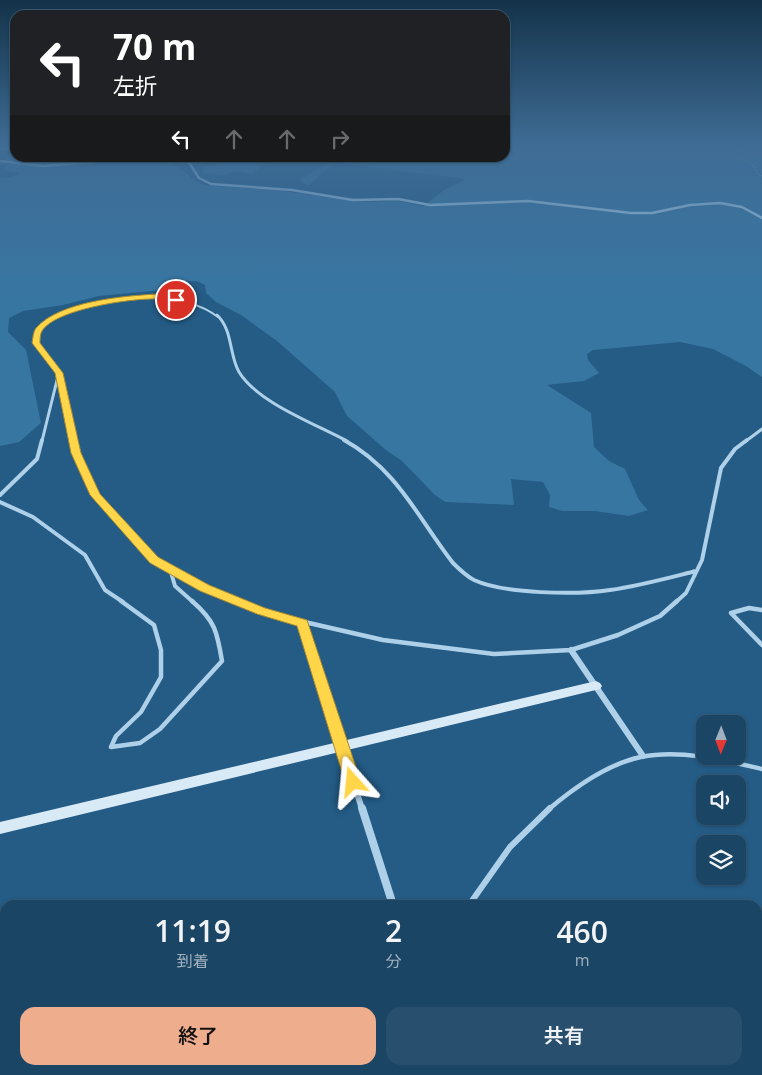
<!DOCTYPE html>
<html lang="ja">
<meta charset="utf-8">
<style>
:root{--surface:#1b4564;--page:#284f6d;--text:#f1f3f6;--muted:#a0b1bf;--line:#395d78;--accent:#eead8d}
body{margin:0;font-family:"Open Sans","Noto Sans JP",sans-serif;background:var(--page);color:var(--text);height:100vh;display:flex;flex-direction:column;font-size:19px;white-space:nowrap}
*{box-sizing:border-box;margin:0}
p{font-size:16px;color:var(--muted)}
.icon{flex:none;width:28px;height:28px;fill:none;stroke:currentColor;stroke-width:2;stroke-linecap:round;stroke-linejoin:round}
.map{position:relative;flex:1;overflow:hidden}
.sheet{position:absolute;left:0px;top:900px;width:762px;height:175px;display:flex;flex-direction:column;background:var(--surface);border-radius:15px 15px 0 0;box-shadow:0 1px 4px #0004,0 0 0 1px var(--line)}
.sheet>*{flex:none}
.banner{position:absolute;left:10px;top:10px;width:500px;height:152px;border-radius:15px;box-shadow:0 1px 4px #0004,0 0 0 1px var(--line);background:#202124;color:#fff;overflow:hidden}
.needle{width:32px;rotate:181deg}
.buttons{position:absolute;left:696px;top:715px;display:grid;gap:10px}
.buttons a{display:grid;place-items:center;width:50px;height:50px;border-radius:10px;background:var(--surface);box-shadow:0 1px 4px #0004,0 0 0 1px var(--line);font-size:25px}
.pin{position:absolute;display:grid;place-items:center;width:42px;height:42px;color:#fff;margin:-21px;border:2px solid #fff;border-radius:50%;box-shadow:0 1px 5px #0007}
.me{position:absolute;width:55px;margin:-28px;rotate:342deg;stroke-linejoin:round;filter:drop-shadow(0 0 4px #0008)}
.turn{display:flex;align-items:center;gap:18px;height:105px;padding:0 20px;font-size:22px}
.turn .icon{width:65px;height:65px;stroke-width:2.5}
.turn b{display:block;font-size:35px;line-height:42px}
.lanes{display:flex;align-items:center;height:48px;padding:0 20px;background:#0003;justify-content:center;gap:25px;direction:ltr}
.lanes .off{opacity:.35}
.eta{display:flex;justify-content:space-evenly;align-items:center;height:85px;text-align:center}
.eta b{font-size:30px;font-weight:600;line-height:35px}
.button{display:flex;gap:10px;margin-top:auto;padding:10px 20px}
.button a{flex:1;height:58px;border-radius:15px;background:var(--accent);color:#111;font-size:20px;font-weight:600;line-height:58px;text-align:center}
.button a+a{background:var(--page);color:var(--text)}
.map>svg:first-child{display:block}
</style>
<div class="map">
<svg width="762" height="1075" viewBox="0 0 762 1075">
<rect width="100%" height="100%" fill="#245c86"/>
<path fill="#3876a2" d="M505,144H762V377L746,366L713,349L680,342L593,350L587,354L588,360L599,373L584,381L547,385L591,413L594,447L609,461L625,469L639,500L648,510L629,516L595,511H562L549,507L550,495L543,482L511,479L514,505L445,502L435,495L402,461L386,450L347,416L335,392L277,341L241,315L216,302L206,293L205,285L197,281L176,282L162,290L99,296L63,305L23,311L9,318L8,332L26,350L41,423L19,442L0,446V178L12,177L20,173L6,171L3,168L16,161L0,166V162L11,157L95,158L91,162H169C182,168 191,179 204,185L283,191L363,202L396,201L424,206L444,190L466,179L337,163L327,169L308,186L299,180L330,162L303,158H505Z
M224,158H274L251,174L236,171L224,175L203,173L204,166L216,165Z"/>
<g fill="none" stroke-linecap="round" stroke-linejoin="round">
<path stroke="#aed0e9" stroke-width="1" stroke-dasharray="1 2" stroke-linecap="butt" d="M737,144L736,155L755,167L757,173L762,176"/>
<path stroke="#aed0e9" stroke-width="2" d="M56,317C99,297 178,286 218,317"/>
<path stroke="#aed0e9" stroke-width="3" d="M59,315C46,321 36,328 36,343L59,373L73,441
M217,315C233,330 229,355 239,372C258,403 316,424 347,441
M42,441L58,376
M746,441L762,429"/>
<path stroke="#aed0e9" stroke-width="4" d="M73,440L76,453L95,495L154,560L204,588L237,602
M344,440C397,469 418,518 453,563C460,570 466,576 474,580C504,594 577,595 610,590C639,586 668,578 696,571
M0,495L37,459L42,440
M0,502L33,517L85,555L105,590L123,602
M170,569L175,586L193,602
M676,602L686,593L702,560L721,468L735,449L747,440"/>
<path stroke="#aed0e9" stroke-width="4.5" d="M121,601L154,625L161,650V677L141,712L116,736L111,747L140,743L160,729L222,661C217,631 215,621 192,601
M234,601L261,612L383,640L494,654L571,650L618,635L660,616L677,601
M762,610L749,608L731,613L762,645
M549,809C575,787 607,764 641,757C680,749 724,760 762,769"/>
<path stroke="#aed0e9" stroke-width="6" d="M469,905L510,847L550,808
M397,1075L399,1070"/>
<path stroke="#aed0e9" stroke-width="2.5" d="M0,148L15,150
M0,161L43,166L106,161L186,162L190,164L199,178L211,184L292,190L353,200L398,199L430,205L528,201L631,213H652L690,205L720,203L742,207L762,218"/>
<path stroke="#aed0e9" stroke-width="6" d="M303,623L362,809
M571,650L643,756"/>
<path stroke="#aed0e9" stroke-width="8" d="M362,808L393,905"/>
<path fill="#d9eaf7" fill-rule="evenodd" d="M596,681L600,683L602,686L600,689L0,834V822Z"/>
</g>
<linearGradient id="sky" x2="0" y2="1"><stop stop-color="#14334a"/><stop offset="0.49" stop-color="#3f6c95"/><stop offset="1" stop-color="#3f6c95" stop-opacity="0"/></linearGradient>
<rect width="762" height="295" fill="url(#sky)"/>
<path fill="#ffd54a" stroke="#a68a30" d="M157,294L179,300L176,302C170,301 163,299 157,299C133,298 55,309 42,331C40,334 40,340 40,343L63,373L81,453L100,494L158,557L209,585L265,608L307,620L361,782L359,787L353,789L348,787L345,782L297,626L257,614L200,591L150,563L90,495L71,453L55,373L32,343C33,338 33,332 36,328C60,301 123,296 157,294Z"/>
</svg>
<div class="buttons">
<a><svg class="needle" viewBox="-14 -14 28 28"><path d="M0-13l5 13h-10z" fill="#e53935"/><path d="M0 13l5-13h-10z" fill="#a0b1bf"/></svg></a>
<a><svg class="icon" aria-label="sound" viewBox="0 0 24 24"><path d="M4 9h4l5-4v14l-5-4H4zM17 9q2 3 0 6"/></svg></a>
<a><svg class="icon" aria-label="layers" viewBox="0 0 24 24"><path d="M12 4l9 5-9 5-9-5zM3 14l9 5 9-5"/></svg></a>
</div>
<div class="pin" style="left:176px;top:300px;background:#d93025"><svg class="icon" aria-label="arrive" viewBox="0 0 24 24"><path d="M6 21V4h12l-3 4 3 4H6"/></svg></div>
<svg class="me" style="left:353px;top:782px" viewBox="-20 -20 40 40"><path d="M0-17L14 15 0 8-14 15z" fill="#ffd54a" stroke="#fff" stroke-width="4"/></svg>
<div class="banner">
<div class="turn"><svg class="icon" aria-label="left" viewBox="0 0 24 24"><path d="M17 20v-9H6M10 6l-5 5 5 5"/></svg><div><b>70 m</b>左折</div></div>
<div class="lanes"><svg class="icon" aria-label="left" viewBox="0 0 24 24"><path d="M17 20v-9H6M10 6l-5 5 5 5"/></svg><svg class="icon off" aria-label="ahead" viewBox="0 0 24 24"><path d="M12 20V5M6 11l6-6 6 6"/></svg><svg class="icon off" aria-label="ahead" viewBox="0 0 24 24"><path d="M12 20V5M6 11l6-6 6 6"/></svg><svg class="icon off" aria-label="right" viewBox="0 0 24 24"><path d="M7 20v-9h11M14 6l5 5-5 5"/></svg></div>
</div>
<section class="sheet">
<div class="eta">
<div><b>11:19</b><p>到着</p></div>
<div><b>2</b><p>分</p></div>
<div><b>460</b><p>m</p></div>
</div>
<div class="button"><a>終了</a><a>共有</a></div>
</section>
</div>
